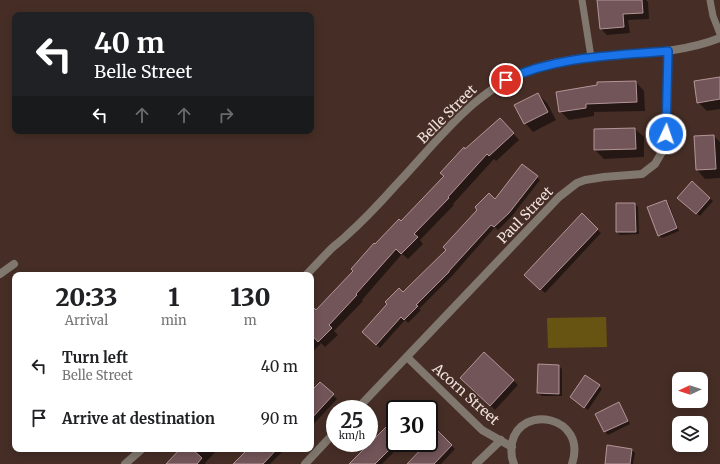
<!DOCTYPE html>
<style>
:root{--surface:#fff;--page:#f6f6f6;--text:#202124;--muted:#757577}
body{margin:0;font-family:Merriweather,serif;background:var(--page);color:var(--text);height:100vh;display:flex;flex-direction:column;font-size:15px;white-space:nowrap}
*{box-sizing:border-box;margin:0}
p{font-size:13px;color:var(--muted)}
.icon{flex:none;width:22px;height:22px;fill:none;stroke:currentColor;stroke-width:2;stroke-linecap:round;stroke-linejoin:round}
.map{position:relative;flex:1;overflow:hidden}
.panel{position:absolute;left:12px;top:272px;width:302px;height:180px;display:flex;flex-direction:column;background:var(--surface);border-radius:8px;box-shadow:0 2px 10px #0003}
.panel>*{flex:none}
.guide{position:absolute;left:12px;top:12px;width:302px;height:122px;border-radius:8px;box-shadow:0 2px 10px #0003;background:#202124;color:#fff;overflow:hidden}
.needle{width:26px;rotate:266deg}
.tools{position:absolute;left:672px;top:372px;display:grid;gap:8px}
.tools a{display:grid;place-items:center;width:36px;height:36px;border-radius:8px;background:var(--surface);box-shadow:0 2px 10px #0003;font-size:20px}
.speed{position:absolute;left:326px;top:400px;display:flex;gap:8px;font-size:20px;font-weight:700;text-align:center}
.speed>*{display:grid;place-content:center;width:52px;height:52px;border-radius:50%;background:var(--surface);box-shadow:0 2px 10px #0003;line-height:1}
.speed small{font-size:10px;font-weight:400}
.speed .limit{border:2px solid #111;border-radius:6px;background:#fff;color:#111}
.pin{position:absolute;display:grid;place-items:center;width:34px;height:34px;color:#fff;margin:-17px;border:2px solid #fff;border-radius:50%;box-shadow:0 1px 4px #0007}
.me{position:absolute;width:44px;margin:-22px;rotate:3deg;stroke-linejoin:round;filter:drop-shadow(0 0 3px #0008)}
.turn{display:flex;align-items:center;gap:14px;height:84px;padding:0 16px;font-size:18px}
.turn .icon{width:52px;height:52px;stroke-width:2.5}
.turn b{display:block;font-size:28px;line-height:34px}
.lanes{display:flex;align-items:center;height:38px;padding:0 16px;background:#0003;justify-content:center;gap:20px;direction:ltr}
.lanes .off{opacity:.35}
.eta{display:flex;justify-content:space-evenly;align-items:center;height:68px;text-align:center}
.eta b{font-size:24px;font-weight:800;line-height:28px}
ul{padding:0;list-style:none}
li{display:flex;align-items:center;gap:12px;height:52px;padding:0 16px}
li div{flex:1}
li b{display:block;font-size:15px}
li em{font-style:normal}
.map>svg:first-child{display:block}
</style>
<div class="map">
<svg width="720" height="464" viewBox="0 0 720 464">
<rect width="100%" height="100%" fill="#462e26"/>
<path fill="#675413" d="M606,317L607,347L548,348L547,318Z"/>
<path fill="#0007" d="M598,0H646L648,2L649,19L628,20L630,33L607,35L601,29Z
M720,79V109L707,111L698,102Z
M636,82L644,91L645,111L594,112V116L569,120L560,111Z
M538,94L547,103L556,120L533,132L525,123Z
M506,125L519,140L496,161L494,159L453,204L454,205L420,240L423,244L408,259L402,254L362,300L363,301L334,331L338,335L325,347L321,343L311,354V314L316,312L355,271L375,245L401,222L445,177L465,150Z
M635,129L644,137V157L604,159L595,150Z
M714,136L720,142V178L705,179L697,170L695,137Z
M537,177L540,180L512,216L498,230L495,227L452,276L419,309L421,310L408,323L405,320L380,348L367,336L403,293L495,200Z
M692,183L713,201L700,216L682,200Z
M666,201L669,204L679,231L662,238L659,235Z
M617,204H635L638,207L639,234L620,235L617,232Z
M582,215L601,233L545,293L526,275Z
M484,353L518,385L495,410L466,383Z
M539,366H559L562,369V396H542L538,393Z
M320,383L337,399L311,427V393Z
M599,386L602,389L588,410L571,397Z
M407,401L415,409H400Z
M618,403L621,406L630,424L608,435L605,432L596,414Z
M395,415V443H402L392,454L382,464H350L388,426L386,424Z
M438,433L455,449L441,464H413L428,443Z
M182,449H218L205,463L206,464H168Z
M249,449H285L270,464H236Z
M632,450L635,453L633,464H606Z"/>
<path fill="#725559" stroke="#b49497" d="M597,0H642L643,13L623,14L624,27L600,29Z
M720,77V99L697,103L694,81Z
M636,81L637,102L586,104V108L559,112L556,92L597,85V82Z
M538,93L548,112L524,124L514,105Z
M500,118L514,133L489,156L487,154L448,197L449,198L414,234L418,237L401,254L396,249L356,294L357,295L329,325L332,328L318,342L311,334V305L316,310L353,271L351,269L374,243L375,244L399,219L401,221L444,176L440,173L464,147L465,149Z
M635,128L636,149L594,150V129Z
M714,135L716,169L696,170L694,136Z
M522,164L538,176L509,213L494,227L491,225L449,271V272L416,305L418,306L404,320L401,317L376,345L362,332L387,304L385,302L399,288L403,292L446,250L443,247L477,210L475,207L489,193L495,199Z
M692,181L710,198L696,214L677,198Z
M666,200L677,228L658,236L647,207Z
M616,203H635L636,232H616Z
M582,213L598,229L540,290L524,275Z
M484,352L514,380L490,406L460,378Z
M538,364L559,365V394L537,393Z
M585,375L600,385L584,408L570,397Z
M320,382L334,394L311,419V391Z
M619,402L628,421L604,432L595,414Z
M395,418V444L375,464H349Z
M438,431L452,445L434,464H407L427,443H429V441Z
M607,445L632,449L630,464H605Z
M180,449H192L202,458L197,464H166Z
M248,449H277L263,464H233Z"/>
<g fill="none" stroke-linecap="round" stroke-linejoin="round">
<path stroke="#80776e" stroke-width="7" d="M582,0L591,57
M710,0L713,16L720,34"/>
<path stroke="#80776e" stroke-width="8" d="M0,274L14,264
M407,357L482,430L512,447
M357,409L559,197L577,183L585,180L604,177L642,174L655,164L662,152L666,134L668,51
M305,464L335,432
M476,464L501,440
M514,464C511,458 511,450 512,443C520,403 588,416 572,464"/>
<path stroke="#80776e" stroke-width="8" d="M306,275C315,266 323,257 331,249C336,244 341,241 345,237C363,221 380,203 396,185C438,141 477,85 538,67C597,49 662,61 720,38
M125,464L142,449"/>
</g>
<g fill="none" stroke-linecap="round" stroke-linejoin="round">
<g stroke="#114b97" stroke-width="10">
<path id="route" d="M506,80C556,56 613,56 668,51L666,134"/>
</g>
<use href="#route" stroke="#1a73e8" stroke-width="7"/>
</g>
<g text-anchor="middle" stroke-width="4" stroke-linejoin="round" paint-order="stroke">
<g font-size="14" fill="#f0e0db" stroke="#462e26">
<text transform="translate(447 114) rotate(-45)" y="5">Belle Street</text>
<text transform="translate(525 215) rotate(-46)" y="5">Paul Street</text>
<text transform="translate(466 394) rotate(42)" y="5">Acorn Street</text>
</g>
</g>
</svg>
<div class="tools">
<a><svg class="needle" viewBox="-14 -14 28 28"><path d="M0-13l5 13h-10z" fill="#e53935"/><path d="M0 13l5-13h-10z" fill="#757577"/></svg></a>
<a><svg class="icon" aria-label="layers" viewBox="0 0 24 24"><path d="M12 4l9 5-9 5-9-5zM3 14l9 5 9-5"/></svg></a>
</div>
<div class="speed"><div>25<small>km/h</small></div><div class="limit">30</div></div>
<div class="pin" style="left:506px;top:80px;background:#d93025"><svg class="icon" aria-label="arrive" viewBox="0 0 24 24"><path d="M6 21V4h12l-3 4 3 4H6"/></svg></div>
<svg class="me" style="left:666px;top:134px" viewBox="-20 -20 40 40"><circle r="17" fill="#1a73e8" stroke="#fff" stroke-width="3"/><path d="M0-11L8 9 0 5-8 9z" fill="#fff"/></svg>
<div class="guide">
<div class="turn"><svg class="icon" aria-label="left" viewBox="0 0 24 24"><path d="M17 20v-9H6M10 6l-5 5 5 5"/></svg><div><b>40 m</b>Belle Street</div></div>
<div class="lanes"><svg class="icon" aria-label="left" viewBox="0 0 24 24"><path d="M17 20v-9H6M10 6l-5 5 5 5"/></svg><svg class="icon off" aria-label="ahead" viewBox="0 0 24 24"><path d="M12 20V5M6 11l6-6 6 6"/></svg><svg class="icon off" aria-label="ahead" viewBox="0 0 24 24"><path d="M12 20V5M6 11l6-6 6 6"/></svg><svg class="icon off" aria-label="right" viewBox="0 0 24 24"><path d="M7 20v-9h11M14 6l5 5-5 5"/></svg></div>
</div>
<section class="panel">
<div class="eta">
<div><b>20:33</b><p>Arrival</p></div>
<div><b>1</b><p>min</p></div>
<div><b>130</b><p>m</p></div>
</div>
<ul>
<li><svg class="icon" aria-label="left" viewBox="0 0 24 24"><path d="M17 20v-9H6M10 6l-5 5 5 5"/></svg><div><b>Turn left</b><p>Belle Street</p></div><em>40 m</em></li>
<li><svg class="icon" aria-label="arrive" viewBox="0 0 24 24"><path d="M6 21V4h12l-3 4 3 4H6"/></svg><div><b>Arrive at destination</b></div><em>90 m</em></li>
</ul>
</section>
</div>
